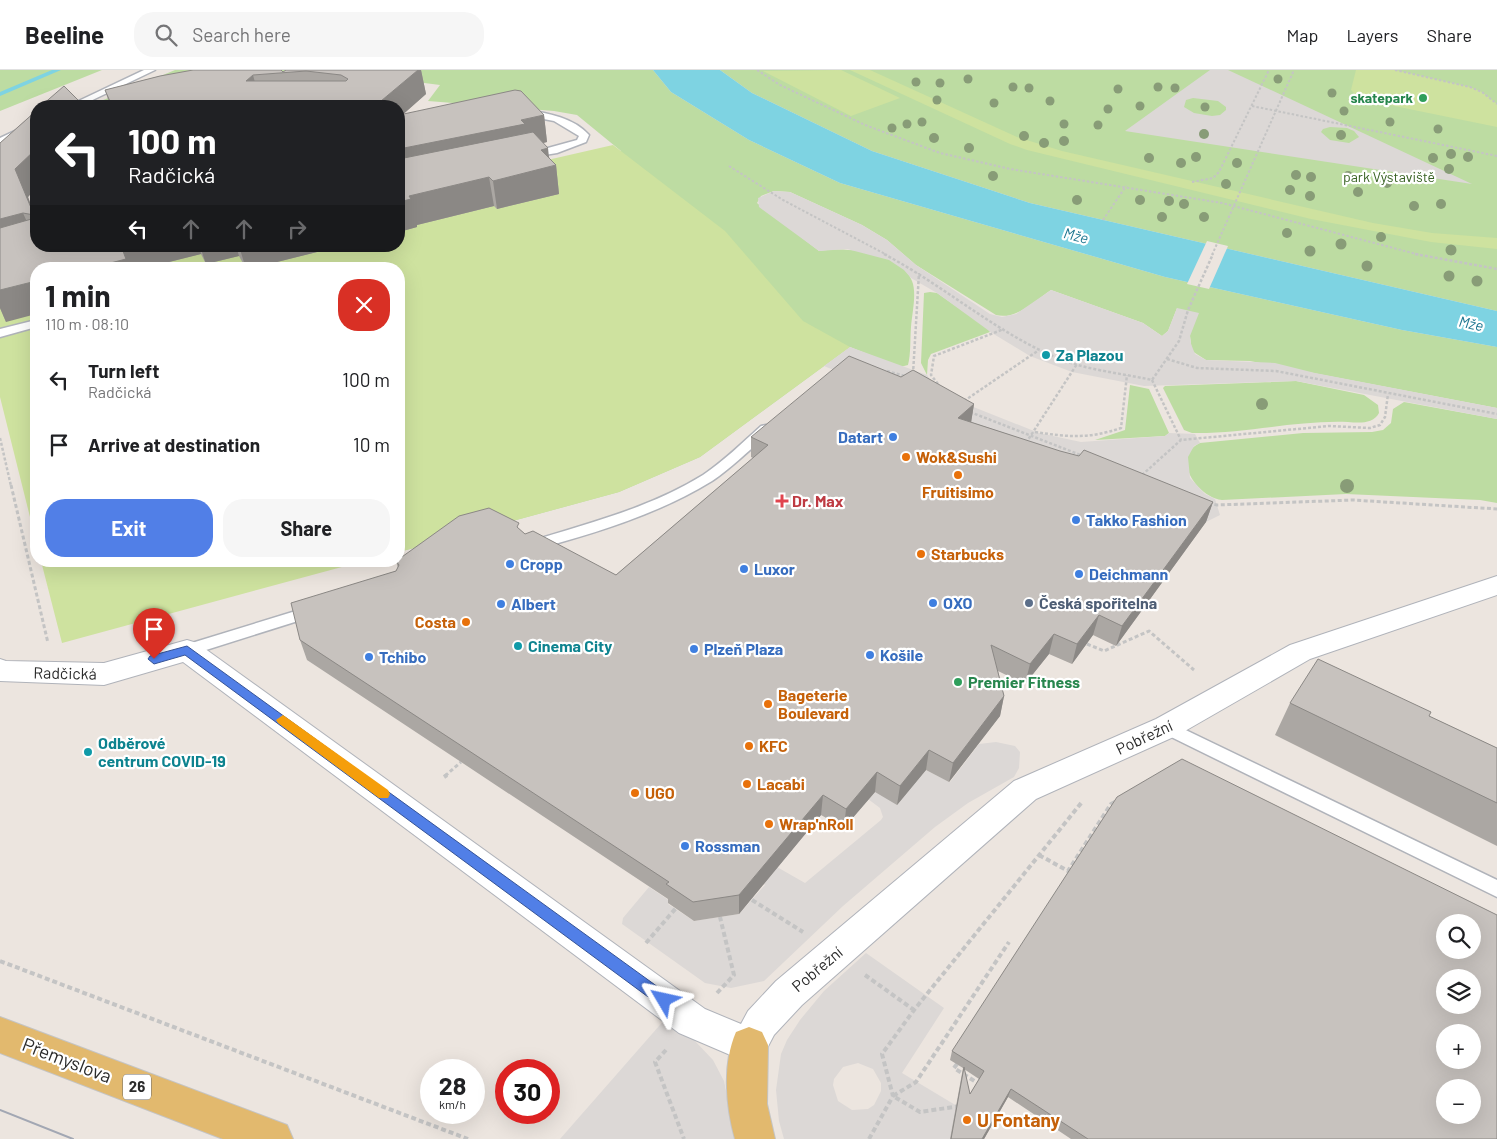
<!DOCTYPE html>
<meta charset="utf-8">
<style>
:root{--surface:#fff;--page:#f6f6f6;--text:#202124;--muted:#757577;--line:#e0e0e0;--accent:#517fe7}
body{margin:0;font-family:Barlow,sans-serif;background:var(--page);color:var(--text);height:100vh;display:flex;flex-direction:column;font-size:19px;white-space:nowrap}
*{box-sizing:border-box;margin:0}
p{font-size:16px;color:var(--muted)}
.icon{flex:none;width:28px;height:28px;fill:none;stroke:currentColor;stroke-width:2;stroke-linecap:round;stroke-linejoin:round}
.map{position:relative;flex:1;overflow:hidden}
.panel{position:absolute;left:30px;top:192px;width:375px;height:305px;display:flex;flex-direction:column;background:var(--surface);border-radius:20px;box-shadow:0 5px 20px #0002}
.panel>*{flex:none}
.top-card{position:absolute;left:30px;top:30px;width:375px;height:152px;border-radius:20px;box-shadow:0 5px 20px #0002;background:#202124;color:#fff;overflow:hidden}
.controls{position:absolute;left:1436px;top:844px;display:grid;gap:10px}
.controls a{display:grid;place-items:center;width:45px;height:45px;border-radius:50%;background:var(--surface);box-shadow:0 5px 20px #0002;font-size:25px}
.speed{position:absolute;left:420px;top:989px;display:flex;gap:10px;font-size:25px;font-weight:700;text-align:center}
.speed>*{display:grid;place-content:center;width:65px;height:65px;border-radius:50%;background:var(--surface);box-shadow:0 5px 20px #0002;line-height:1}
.speed small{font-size:12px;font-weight:400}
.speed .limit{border:8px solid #d22;background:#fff;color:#111}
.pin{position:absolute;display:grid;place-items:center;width:42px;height:42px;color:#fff;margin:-51px -21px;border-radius:50% 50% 50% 0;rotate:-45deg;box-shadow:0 0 5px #0007}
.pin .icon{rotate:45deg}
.me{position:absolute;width:55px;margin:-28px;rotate:306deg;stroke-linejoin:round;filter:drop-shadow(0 0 4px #0008)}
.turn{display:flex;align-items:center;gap:18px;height:105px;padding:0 15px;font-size:22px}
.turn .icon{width:65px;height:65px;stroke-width:2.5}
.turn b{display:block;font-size:35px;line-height:42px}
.lanes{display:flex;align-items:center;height:48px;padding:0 15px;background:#0003;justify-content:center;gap:25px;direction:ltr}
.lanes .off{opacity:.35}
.round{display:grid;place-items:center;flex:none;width:52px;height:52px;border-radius:20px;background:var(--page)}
.head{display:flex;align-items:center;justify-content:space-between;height:85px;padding:0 15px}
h1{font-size:30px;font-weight:700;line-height:38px}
.action{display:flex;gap:10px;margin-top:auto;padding:10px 15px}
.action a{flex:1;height:58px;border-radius:20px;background:var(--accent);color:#fff;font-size:20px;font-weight:700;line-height:58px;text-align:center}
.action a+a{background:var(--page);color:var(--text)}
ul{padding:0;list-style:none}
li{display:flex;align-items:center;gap:15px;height:65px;padding:0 15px}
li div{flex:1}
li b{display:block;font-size:19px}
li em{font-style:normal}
header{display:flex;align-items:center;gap:30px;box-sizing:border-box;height:70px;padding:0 25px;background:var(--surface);border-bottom:1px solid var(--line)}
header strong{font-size:24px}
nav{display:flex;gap:28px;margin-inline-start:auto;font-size:18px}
.search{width:350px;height:45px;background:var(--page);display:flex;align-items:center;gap:12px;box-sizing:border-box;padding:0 18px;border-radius:20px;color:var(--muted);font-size:19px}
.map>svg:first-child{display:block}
</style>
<header>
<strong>Beeline</strong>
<div class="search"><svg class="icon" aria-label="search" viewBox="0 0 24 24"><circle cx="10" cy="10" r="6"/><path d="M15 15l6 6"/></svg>Search here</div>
<nav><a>Map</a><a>Layers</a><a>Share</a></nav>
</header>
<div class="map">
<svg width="1497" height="1069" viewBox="0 0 1497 1069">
<rect width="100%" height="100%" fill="#ece5df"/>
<path fill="#bddca2" d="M0,0H102L0,41Z
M175,0H653L671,22L749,70L840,113L1165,207L1402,260L1497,277V338L1250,291L1206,290L1192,281L1190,266L1177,238L1168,261L1162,266L1143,253L1051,220C1035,231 1016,250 996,245L916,195L887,170L862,155L790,122L774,121L761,126L757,133L819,181C844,176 901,182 912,211C917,223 912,244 911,257C910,269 911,284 908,295L900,297L850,277L700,387L619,422L399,482L621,81L577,45L554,41L428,31L440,15L409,11L144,36H89Z
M720,0H1497V241L1030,133L872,81L752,23Z
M930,222L937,223L986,257L990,262L931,284L928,290L927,305L921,293L924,223Z
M1296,311L1364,325L1378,335L1379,343C1373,354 1360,353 1348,352C1296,350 1244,364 1192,363L1184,360L1163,318L1165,316Z
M1130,315L1149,319L1169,363L1165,366L1095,370L1125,360Z
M1404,332L1497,349V433L1480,430L1346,424L1222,430C1197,427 1170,387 1200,373L1303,363L1372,362L1383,360L1391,353L1393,339Z"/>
<path fill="#cee29f" d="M841,0L900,28L851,46L763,1Z
M850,0H870L1017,67L1062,81L1373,153L1432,163L1497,168V179L1431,172L1311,149L1027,80L1010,74Z
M1356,0H1395L1409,3L1470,17L1482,22L1497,34V57L1360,29L1351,20Z
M613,75L725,161L803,251L850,277L700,387L619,422L399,482V199H84L179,176H399V124Z
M36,210V471L0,327V219Z
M41,491H364L62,573Z"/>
<path fill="#dcd8d6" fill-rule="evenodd" d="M1210,0H1228L1472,114L1125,61ZM1193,28L1218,31L1226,37V40L1220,45L1212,46L1194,43L1184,37L1186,30ZM1330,57L1347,58L1354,61L1359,67L1349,73L1330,70L1321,62L1323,59Z
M774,121L790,122L862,155L887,170L916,195L990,244L1002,247L1016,244L1051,220L1143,253L1162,266L1168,261L1177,238L1199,243L1190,266L1191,274L1195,284L1206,290L1275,293L1315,303L1497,338V349L1296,311L1144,316L1072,302L1030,286L992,263L937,223L911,208L904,200L889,190L847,179L819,181L759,137L758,128Z
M850,277L927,305L933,314L966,334L1039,363L1081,372L1165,366L1169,363L1195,364L1200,373L1194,376L1188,387L1190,408L1205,424L1215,429L1220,445L1206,452L824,296Z
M996,672L1015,676L1020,682L1019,698L1014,707L968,733L935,757L843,836L764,911L731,918L705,913L622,854L623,848L649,817L670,831L668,834L694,851L739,844L765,815L763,813L777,797L805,813L881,750L883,747L880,738L868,729L874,722L926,700L950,712L979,674Z
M866,883L944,938L902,1003L957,1036L950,1069H784L779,1051L776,1020L781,984L787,970L800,950L824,921ZM858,993L873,999L881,1013V1021L874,1035L868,1039L852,1040L838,1031L833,1015L834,1009L843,997Z
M666,948L694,970L713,990L724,1011L733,1056L738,1069H560Z"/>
<path fill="#7ed3e2" d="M653,0H720L752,23L872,81L1030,133L1497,241V277L1402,260L1165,207L840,113L749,70L671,22Z"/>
<path fill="#ece5df" d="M1207,171L1228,176L1209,219L1187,214Z"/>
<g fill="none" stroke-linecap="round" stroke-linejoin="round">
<path fill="#7ed3e2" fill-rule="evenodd" d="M52,0H61L0,26V22Z"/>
<g stroke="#b0b3ba" stroke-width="3">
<path id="service" d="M144,0H155L80,36H68Z
M526,40C548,43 574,48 589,65L586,72L557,83L526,88V84L577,70L579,66L554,51L523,45V41Z
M36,51V57L0,75V68Z
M36,250V257L0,267V259Z
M766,355L771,356L772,359L771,362C751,378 733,397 712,411C657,445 592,464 530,481L523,476L525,473C585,454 648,439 703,405C724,391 742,373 761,356Z
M312,536L317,537L320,541L317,545L187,586L182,584L179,580L182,576Z
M1167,651L1497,810V827L1161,662L1159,657L1161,652Z"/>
</g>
<g stroke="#b0b3ba" stroke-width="2">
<path id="minor" d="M1497,506V525L1310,589L1178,665L1036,729L802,935L774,965L762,988L749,993L679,963L183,592L104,615L0,611V589L6,591L104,593L187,570L197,573L705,939L741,954L748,941L776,911L1014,711L1156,649L1290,575Z"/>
</g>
<g stroke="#c4c4c4" stroke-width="2">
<path id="primary" d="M0,947L287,1055L293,1069H223L0,983Z
M749,957L762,962L768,975L767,1034L775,1069H735C726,1037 722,994 736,962Z"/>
</g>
<path stroke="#c4c4c4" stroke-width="2" stroke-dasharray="2.5 2" stroke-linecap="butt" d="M757,0L780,15L865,55L940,83L1010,99L1222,133L1420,185
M1395,0L1470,17L1482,22L1497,34
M1252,36L1497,86
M729,96L783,130L887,185
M1192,112L1213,108L1219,102L1269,0
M1103,150L1126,116
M1212,185L1294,0"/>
<path stroke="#c4c4c4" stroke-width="2.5" stroke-dasharray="3 2" stroke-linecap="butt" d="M884,184C943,215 994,261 1055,287C1085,300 1120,303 1152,310L1179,271L1188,240L1213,184
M1415,184L1497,199
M1167,289L1197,298L1276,301L1497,344
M887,301L905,306
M913,304L919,203
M1152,310L1181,370
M938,314L931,305L934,286L1004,259
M964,331L1039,280
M970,342L1083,386
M1035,362C1068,367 1089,369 1121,358L1127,305
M0,368L11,416
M1026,373L1077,294
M1142,405L1181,370L1329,356L1370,358L1380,355L1385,347L1388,324"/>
<path stroke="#c4c4c4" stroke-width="3" stroke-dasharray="4 2.5" stroke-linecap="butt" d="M11,415L48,573
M1208,433L1217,435L1353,430L1497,439
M1087,574L1104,581L1149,561L1194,600
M445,706L461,692"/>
<path stroke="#c4c4c4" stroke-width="4" stroke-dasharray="5 3" stroke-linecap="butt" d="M444,707L447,705
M1039,785L1068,801L1111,734L1117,731
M752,830L803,862
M646,873L676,838
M0,891L468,1069
M865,905L914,940
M717,923L734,905L720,847
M666,980L655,992L684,1069
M957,994L954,998L979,1014
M960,1036L920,1042L893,1026L916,1012L1009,872
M869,1069L893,1026L882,984L914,940L1082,732"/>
<use href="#service" fill="#fff" fill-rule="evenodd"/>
<use href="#minor" fill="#fff" fill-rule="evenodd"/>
<use href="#primary" fill="#e2b96e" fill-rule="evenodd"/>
<path stroke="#a2a7b3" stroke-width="2" d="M0,1040L73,1069"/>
</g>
<g fill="#889c77">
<circle cx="968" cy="9" r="4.5"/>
<circle cx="1278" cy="9" r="4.5"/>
<circle cx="916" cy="12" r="4.5"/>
<circle cx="940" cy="13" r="4.5"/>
<circle cx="1013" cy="17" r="4.5"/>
<circle cx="1158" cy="17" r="4.5"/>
<circle cx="1029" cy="18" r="4.5"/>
<circle cx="1175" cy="18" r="4.5"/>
<circle cx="1118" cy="19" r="4.5"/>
<circle cx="1332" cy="23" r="4.5"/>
<circle cx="937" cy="30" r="4.5"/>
<circle cx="1050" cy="31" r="4.5"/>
<circle cx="994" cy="33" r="4.5"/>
<circle cx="1140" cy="36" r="4.5"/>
<circle cx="1205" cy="37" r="4.5"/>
<circle cx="1108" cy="39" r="4.5"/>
<circle cx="1344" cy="41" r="4.5"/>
<circle cx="922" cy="52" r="4.5"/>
<circle cx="1390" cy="52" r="4.5"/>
<circle cx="907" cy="54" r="4.5"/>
<circle cx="1064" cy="54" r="4.5"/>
<circle cx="1098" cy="55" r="4.5"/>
<circle cx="892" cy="58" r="4.5"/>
<circle cx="1438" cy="59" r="4.5"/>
<circle cx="1204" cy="64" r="5"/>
<circle cx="1341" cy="65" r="5"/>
<circle cx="1024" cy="66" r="5"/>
<circle cx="934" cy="68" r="5"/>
<circle cx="1064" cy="71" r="5"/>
<circle cx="1044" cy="73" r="5"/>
<circle cx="969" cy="78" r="5"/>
<circle cx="1451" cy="84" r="5"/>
<circle cx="1196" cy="87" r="5"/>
<circle cx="1468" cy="87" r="5"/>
<circle cx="1149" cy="88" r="5"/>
<circle cx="1433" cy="88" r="5"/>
<circle cx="1181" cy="93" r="5"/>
<circle cx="1237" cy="93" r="5"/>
<circle cx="1449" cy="99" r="5"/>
<circle cx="1296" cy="105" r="5"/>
<circle cx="993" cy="106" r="5"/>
<circle cx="1348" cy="106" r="5"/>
<circle cx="1311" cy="107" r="5"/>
<circle cx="1387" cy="113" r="5"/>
<circle cx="1226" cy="114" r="5"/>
<circle cx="1290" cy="120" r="5"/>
<circle cx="1358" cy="122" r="5"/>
<circle cx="1310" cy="126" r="5"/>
<circle cx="1077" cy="130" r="5"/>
<circle cx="1140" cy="130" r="5"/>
<circle cx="1169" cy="131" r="5"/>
<circle cx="1184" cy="134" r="5"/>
<circle cx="1441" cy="134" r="5"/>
<circle cx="1414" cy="136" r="5"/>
<circle cx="1162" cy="147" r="5"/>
<circle cx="1204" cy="147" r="5"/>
<circle cx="1287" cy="163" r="5"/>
<circle cx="1381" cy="167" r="5"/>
<circle cx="1341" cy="174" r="5.5"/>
<circle cx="1451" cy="180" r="5.5"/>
<circle cx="1310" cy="181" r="5.5"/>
<circle cx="1367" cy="196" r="5.5"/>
<circle cx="1449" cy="206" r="5.5"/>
<circle cx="1477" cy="211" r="5.5"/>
<circle cx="1262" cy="334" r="6"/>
<circle cx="1347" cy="416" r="7"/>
</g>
<path fill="#aba7a3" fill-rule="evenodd" d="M286,0H421L426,24L402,45H544L547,72L543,73L550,89L556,95L559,124L497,139L494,136L417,155V157L399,162V36H110L105,20L160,6L283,2Z
M36,41V118L28,127L36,148V176H341L249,199H246L239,186L206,194L201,184L141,199H36L6,252L0,238V73Z
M901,307L974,334L971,352L1213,432L1206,452L1116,576L1093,565L1072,594L1049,584L1025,614L998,601L1004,626L1000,646L949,712L926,700L897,735L875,722L844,758L821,745L739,844L694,851L668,833V829L307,590L300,570L396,501L398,498L396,491L520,460L525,464L616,505L753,388L751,387V367Z
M1290,633L1429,646L1497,678V776L1275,665Z
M952,981L1497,1069H1071L1008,1027L984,1069H950L963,998L950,990ZM964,999L979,1009L970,1024Z"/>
<path fill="#8b8885" d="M418,0H421L426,24L399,48V36H375Z
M253,5L260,31L246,11Z
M544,45L547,72L399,108V79Z
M548,78L550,97L556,95L559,124L497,139L493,111L541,80Z
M36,79V118L28,127L36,150L15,99Z
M489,107L494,136L417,155V157L399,162V132L409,126Z
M23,143L36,172L0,182V149Z
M121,176H199L201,184L141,199H87Z
M200,176H236L239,186L206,194Z
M239,176H341L249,199H246Z
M36,211V244L6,252L0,238V220Z
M974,334L971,353L958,348Z
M1213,432L1206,452L1116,576L1122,556Z
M1099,545L1093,565L1072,594L1077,574Z
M1054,564L1049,584L1025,614L1030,594Z
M1004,626L1000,646L949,712L953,693Z
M929,680L926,700L897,735L900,716Z
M877,702L875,722L844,758L846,739Z
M823,725L821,745L739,844V825Z
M1011,1019L1008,1027L984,1069H982Z"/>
<path fill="#c7c2be" stroke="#8b8885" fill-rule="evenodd" d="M193,0H281L283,2L286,0H418L375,36H112L105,20L160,6ZM306,1L341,5L348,9L346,11H246L253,5Z
M64,16L83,35L81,36H41Z
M515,20L521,21L544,45L521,50L525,54L399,79V45Z
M36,41V79L15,99L34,145L23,143L0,149V73Z
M533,62L548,78L541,80L556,95L493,111L489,107L409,126L411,129L399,132V89Z
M35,148L36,150V176H121L126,189L87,199H36V211L0,220V158Z
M849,286L901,307L913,300L974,334L958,348L1060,381L1079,386L1084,380L1213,432L1122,556L1099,545L1077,574L1054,564L1030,594L991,575L1004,626L953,693L929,680L900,716L877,702L846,739L823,725L739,825L693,832L666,814L669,812L300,570L291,533L396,501L399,495L396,491H399V489L459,446L489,438L519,453L517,457L525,464L533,461L616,505L768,375L751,367Z
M1318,589L1431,642L1429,646L1497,678V733L1290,633Z
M1182,689L1497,845V1069H1088L1011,1019L982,1069H951L964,997L970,1024L984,1001L952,981L1117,727ZM1445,852H1472V880H1445ZM1445,908H1472V935H1445ZM1445,962H1472V990H1445ZM1445,1018H1472V1045H1445Z"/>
<path fill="#517fe7" stroke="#355396" d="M187,576L669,925L671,930L669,935L664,937L659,935L185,585L154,594L148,589L150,586Z"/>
<path fill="#f59e0b" d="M283,645L388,720L390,724L388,728H379L278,653L276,650Z"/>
<g fill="#2e9e5b" stroke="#fff" stroke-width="2">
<circle cx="1423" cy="28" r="5"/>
<circle cx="958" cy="612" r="5"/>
</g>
<g fill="#0f9aa8" stroke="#fff" stroke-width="2">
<circle cx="1046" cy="285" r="5"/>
<circle cx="518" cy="576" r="5"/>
<circle cx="88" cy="682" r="5"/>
</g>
<g fill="#3f7fe0" stroke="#fff" stroke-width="2">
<circle cx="893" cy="367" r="5"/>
<circle cx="1076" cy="450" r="5"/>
<circle cx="510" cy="494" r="5"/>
<circle cx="744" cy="499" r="5"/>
<circle cx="1079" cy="504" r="5"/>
<circle cx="933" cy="533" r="5"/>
<circle cx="501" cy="534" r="5"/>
<circle cx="694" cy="579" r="5"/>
<circle cx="870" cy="585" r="5"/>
<circle cx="369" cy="587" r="5"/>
<circle cx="685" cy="776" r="5"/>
</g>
<g fill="#e8710a" stroke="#fff" stroke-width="2">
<circle cx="906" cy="387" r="5"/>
<circle cx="958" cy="405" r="5"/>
<circle cx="921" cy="484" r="5"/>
<circle cx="466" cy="552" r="5"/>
<circle cx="768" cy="634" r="5"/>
<circle cx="749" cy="676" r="5"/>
<circle cx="747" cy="714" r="5"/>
<circle cx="635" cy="723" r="5"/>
<circle cx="769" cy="754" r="5"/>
<circle cx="967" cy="1050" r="5"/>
</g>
<path fill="#e0444e" stroke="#fff" stroke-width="2" d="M779.5 423.5h5v5h5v5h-5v5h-5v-5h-5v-5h5z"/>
<circle fill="#5c6f8a" stroke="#fff" stroke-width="2" cx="1029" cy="533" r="5"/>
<g text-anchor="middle" stroke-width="4.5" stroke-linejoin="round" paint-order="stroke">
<g font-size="14" font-weight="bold" fill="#27864d" stroke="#fff" text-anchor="end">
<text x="1413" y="33">skatepark</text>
</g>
<g font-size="14" fill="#376122" stroke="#fff">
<text x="1389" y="112">park Výstaviště</text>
</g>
<g font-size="15" font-style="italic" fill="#1c758f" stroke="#fff">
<text transform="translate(1076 166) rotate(14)" y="5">Mže</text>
<text transform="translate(1471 254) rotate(12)" y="5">Mže</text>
</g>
<rect fill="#fff" stroke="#6b6b6b" stroke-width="1" x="123" y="1004.5" width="28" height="25" rx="4"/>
<g font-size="15" font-weight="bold" fill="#2b2b2b">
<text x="137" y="1022">26</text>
</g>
<g font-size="16" font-weight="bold" fill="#0d838f" stroke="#fff" text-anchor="start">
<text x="1056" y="291">Za Plazou</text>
<text x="528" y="582">Cinema City</text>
<text x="98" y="679">Odběrové<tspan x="98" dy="18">centrum COVID-19</tspan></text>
</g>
<g font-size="16" font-weight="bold" fill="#366cbe" stroke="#fff" text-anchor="start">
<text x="883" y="373" text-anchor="end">Datart</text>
<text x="1086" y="456">Takko Fashion</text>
<text x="520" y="500">Cropp</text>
<text x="754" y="505">Luxor</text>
<text x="1089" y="510">Deichmann</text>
<text x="943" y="539">OXO</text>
<text x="511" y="540">Albert</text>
<text x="704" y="585">Plzeň Plaza</text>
<text x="880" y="591">Košile</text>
<text x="379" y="593">Tchibo</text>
<text x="695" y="782">Rossman</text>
</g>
<g font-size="16" font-weight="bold" fill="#c56008" stroke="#fff" text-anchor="start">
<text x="916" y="393">Wok&amp;Sushi</text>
<text x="958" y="428" text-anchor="middle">Fruitisimo</text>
<text x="931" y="490">Starbucks</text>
<text x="456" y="558" text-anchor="end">Costa</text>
<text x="778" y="631">Bageterie<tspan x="778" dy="18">Boulevard</tspan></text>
<text x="759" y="682">KFC</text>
<text x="757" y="720">Lacabi</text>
<text x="645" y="729">UGO</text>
<text x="779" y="760">Wrap'nRoll</text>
</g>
<g font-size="16" font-weight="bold" fill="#be3a42" stroke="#fff" text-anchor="start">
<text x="792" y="437">Dr. Max</text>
</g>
<g font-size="16" font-weight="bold" fill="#4e5e75" stroke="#fff" text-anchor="start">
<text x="1039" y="539">Česká spořitelna</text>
</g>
<g font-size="16" fill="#2b2b2b" stroke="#fff">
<text transform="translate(65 603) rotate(1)" y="6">Radčická</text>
<text transform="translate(1144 667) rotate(-25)" y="6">Pobřežní</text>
<text transform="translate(817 899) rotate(-40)" y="6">Pobřežní</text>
</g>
<g font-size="16" font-weight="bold" fill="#27864d" stroke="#fff" text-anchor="start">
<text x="968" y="618">Premier Fitness</text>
</g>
<g font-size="19" fill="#2b2b2b" stroke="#fff">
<text transform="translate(67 990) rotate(21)" y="7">Přemyslova</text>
</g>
<g font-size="19" font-weight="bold" fill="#c56008" stroke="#fff" text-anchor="start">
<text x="977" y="1057">U Fontany</text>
</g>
</g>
</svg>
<div class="controls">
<a><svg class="icon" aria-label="search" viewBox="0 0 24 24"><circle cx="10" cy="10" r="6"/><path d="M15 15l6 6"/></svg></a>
<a><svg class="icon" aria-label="layers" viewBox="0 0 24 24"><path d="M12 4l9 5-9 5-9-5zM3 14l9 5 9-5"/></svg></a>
<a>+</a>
<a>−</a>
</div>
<div class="speed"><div>28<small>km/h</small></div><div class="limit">30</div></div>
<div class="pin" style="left:154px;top:589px;background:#d93025"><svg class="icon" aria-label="arrive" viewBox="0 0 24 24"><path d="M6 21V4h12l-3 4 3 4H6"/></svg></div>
<svg class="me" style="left:664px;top:930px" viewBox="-20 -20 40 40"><path d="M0-17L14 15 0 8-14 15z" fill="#517fe7" stroke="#fff" stroke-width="4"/></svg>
<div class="top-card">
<div class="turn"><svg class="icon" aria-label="left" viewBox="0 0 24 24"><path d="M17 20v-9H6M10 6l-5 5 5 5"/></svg><div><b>100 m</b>Radčická</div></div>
<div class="lanes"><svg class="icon" aria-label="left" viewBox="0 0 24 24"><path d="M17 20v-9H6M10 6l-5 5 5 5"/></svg><svg class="icon off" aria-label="ahead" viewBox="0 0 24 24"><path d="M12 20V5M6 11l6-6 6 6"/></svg><svg class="icon off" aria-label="ahead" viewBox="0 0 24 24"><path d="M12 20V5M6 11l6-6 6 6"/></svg><svg class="icon off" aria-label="right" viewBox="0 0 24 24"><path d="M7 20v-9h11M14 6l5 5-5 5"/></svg></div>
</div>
<section class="panel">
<div class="head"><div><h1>1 min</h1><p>110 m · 08:10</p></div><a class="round" style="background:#d93025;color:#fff"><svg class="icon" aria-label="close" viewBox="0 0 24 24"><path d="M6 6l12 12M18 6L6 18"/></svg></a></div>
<ul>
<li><svg class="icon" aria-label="left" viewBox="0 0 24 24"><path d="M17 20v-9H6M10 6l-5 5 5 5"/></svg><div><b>Turn left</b><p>Radčická</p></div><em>100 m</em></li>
<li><svg class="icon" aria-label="arrive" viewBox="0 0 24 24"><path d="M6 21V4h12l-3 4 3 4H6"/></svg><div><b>Arrive at destination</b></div><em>10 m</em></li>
</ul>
<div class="action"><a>Exit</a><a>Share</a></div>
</section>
</div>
